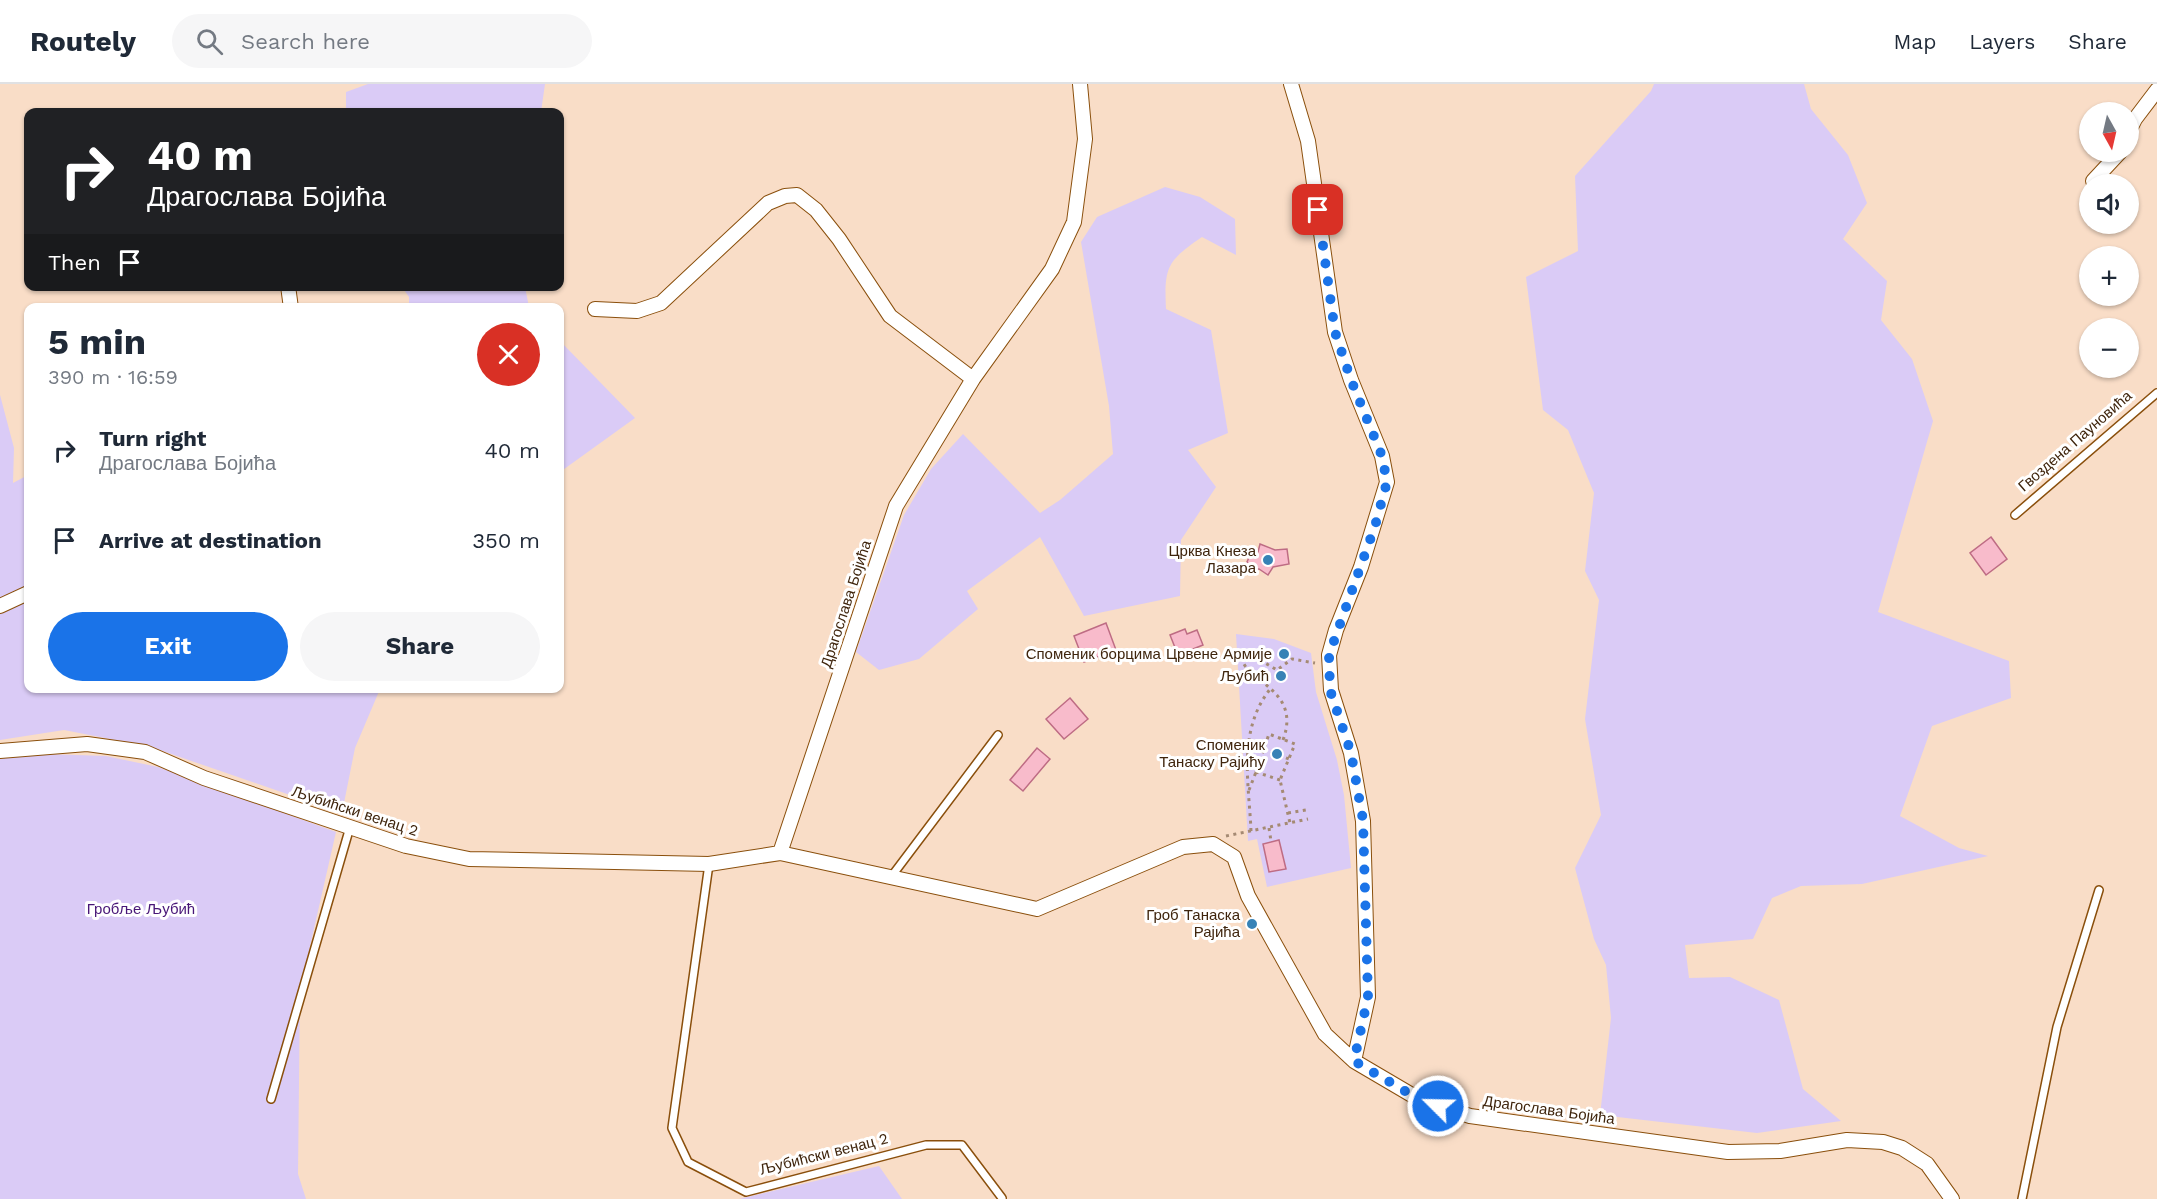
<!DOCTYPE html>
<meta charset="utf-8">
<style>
:root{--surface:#fff;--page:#f6f6f7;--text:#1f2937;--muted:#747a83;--line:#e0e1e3;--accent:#1a73e8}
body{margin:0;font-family:"Work Sans",sans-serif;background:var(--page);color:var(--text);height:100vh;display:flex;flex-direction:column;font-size:22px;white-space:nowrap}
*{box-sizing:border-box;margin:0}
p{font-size:20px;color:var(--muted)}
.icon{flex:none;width:33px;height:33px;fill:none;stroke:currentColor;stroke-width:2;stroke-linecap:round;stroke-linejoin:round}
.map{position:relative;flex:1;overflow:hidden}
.drawer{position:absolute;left:24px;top:219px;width:540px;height:390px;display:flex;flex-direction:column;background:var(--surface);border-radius:12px;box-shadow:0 2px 4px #0004}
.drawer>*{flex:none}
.guide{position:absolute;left:24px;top:24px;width:540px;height:183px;border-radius:12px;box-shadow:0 2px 4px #0004;background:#202124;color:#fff;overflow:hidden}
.needle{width:39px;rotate:172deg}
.tools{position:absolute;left:2079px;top:18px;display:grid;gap:12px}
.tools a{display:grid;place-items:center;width:60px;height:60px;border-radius:50%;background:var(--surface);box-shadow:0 2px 4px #0004;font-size:30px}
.pin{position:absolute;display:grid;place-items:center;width:51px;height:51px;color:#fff;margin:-26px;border-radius:12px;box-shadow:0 3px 9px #0006}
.me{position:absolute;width:66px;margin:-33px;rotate:293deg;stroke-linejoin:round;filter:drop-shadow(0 0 4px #0008)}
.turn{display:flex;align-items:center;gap:21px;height:126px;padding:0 24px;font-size:27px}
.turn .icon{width:78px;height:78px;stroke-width:2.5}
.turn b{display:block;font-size:42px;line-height:51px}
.then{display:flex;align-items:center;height:57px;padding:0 24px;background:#0003;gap:12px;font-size:22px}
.round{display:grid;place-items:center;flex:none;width:63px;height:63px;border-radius:32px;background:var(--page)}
.head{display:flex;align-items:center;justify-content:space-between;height:102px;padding:0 24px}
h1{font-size:36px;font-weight:700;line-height:45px}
.action{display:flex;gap:12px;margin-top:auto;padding:12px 24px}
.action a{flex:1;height:69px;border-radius:36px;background:var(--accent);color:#fff;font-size:24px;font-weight:700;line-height:69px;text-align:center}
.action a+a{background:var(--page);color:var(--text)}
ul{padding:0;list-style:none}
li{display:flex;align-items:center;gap:18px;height:90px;padding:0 24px}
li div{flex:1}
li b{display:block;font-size:22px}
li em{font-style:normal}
header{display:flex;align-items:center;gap:36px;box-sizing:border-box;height:84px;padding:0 30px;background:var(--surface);border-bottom:2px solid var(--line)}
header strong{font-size:28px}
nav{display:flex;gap:33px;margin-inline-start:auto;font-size:21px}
.search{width:420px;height:54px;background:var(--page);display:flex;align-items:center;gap:15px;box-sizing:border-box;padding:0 21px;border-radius:33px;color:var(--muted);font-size:22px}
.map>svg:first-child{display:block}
</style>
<header>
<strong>Routely</strong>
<div class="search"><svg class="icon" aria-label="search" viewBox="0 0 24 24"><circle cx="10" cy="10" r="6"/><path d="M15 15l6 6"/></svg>Search here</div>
<nav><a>Map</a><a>Layers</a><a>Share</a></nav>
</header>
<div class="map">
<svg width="2157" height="1115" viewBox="0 0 2157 1115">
<rect width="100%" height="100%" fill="#f9ddc7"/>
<path fill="#dacbf6" d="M368,0H545L541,28H346V8Z
M1654,0H1804L1811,25L1848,71L1867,119L1843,155L1887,197L1881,236L1912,275L1933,337L1878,528L2009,577L2011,614L1932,642L1900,732L1959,764L1988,772L1862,800L1801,802L1772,814L1753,855L1685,861L1689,894L1730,893L1779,916L1803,1005L1841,1037L1757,1049L1600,1031L1611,934L1606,881L1594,855L1575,784L1601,731L1585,635L1599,516L1585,487L1594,409L1568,346L1543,326L1526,193L1578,167L1575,92L1651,7Z
M1165,103L1200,113L1235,135L1236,171L1202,153C1167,177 1164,183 1166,225L1211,246L1228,349L1188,366L1216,403L1181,456L1180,512L1084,532L1040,453L967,507L978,525L919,575L879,586L856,568L904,431L931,385L963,350L1040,429L1060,416L1113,370L1109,322L1081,158L1097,133Z
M402,203H525L529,223H409V213Z
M560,257L635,334L560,388Z
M0,311L14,364L13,399L28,391V604L380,605L355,664L342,729L151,663L64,646L0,656Z
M1236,550L1274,555L1311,569L1316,608L1337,676L1344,711L1351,784L1267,803L1257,755L1248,757Z
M15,669L106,672L158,683L336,748L300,906L298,1090L306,1115H0V672Z
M879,1082L902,1115H739Z"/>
<path fill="#f8bbcb" stroke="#be6c84" stroke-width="1.5" d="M1991,453L2007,475L1986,491L1970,469Z
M1260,460L1275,466L1287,465L1289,480L1273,483L1268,491L1259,485L1253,486L1247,478L1250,471L1258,468Z
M1106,539L1116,566L1084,578L1074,552Z
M1185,545L1187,550L1197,546L1203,561L1178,571L1170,551Z
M1070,614L1088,635L1064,655L1046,635Z
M1037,664L1050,675L1023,707L1010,696Z
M1279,756L1286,785L1269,788L1263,760Z"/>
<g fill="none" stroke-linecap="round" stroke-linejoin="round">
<g stroke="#8a4f0c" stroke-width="10">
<path id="service" d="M2015,431L2157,309
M709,780L672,1044L688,1078L746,1108L926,1061H962L1002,1114
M891,793L998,651
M271,1015L350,743
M2022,1115L2057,943L2099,806"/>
</g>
<g stroke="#8a4f0c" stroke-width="16">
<path id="minor" d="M1291,0L1308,57L1335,248L1351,296L1382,372L1387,398L1361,483L1336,546L1329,571L1331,606L1351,669L1363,737L1368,913L1354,977
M2128,49L2135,35L2157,6
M2093,97L2120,68
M288,202L291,224
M595,225L637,227L661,219L768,119L785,112L797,111L816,126L839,155L890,232L973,295
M0,522L28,509
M0,667L87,660L145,668L204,694L406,762L469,775L709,780L780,769L1037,825L1183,763L1213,760L1234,773L1248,812L1325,950L1354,977L1422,1017L1470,1032L1728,1068L1780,1067L1847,1056L1883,1058L1902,1064L1927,1080L1952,1115
M780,769L896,422L973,295L1052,185L1074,138L1085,55L1080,0"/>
</g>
<path stroke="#a58a73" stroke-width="3" stroke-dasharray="3 4.5" stroke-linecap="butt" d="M1283,656C1302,605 1245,598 1242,574L1250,570L1277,586L1292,575L1315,579
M1264,665L1274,669
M1279,671L1289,675
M1280,696L1256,688L1269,650L1295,660L1280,696L1290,739
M1249,706L1256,688
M1288,729L1306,726
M1269,744L1271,757
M1251,747C1249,698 1237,646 1271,604
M1226,752L1308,735"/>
<use href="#service" stroke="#fff" stroke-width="7"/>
<use href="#minor" stroke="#fff" stroke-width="14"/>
</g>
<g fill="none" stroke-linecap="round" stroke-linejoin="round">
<path stroke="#1a73e8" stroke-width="10" stroke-dasharray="0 18" d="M1318,126L1335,248L1351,296L1382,372L1387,398L1375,442L1329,571L1330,606L1351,669L1363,736L1368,913L1354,977L1422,1017L1438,1022"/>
</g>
<g fill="#3782b6" stroke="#fff" stroke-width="2">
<circle cx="1268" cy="476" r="6"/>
<circle cx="1284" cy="570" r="6"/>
<circle cx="1281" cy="592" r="6"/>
<circle cx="1277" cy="670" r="6"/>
<circle cx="1252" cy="840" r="6"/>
</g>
<g text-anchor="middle" stroke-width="6" stroke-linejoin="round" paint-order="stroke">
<g font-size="15" fill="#3f250d" stroke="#fff">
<text transform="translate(2075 357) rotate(-41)" y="5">Гвоздена Пауновића</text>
<text transform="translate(846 520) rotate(-72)" y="5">Драгослава Бојића</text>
<text transform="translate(355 727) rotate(18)" y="5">Љубићски венац 2</text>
<text transform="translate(1549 1026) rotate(8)" y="5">Драгослава Бојића</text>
<text transform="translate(824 1070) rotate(-14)" y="5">Љубићски венац 2</text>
</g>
<g font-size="15" fill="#3f250d" stroke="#fff" text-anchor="end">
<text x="1256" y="472">Црква Кнеза<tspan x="1256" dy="17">Лазара</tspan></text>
<text x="1272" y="575">Споменик борцима Црвене Армије</text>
<text x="1269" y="597">Љубић</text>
<text x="1265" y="666">Споменик<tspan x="1265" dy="17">Танаску Рајићу</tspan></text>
<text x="1240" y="836">Гроб Танаска<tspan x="1240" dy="17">Рајића</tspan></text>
</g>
<g font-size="15" fill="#481677" stroke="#fff">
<text x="141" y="830">Гробље Љубић</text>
</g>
</g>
</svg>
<div class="tools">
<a><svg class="needle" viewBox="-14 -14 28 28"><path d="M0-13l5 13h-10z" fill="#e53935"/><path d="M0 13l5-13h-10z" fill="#747a83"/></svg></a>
<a><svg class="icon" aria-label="sound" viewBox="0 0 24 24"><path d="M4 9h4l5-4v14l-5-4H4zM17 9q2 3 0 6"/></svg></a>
<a>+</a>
<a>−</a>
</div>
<div class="pin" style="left:1318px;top:126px;background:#d93025"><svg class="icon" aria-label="arrive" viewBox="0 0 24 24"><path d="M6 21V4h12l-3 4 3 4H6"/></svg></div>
<svg class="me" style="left:1438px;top:1022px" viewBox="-20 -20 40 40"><circle r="17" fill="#1a73e8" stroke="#fff" stroke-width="3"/><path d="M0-11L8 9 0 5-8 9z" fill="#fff"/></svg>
<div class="guide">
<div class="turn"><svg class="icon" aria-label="right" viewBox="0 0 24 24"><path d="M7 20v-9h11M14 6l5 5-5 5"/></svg><div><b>40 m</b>Драгослава Бојића</div></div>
<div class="then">Then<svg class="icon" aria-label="arrive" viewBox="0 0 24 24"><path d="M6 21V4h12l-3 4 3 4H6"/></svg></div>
</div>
<section class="drawer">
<div class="head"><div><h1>5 min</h1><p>390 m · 16:59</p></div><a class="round" style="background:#d93025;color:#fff"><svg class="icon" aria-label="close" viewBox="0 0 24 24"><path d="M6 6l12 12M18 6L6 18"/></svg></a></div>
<ul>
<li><svg class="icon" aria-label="right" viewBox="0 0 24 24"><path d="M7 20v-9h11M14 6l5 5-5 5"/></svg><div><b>Turn right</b><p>Драгослава Бојића</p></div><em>40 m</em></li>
<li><svg class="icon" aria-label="arrive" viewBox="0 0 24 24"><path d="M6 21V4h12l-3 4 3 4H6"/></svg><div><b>Arrive at destination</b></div><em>350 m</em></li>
</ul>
<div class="action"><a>Exit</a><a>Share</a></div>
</section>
</div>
